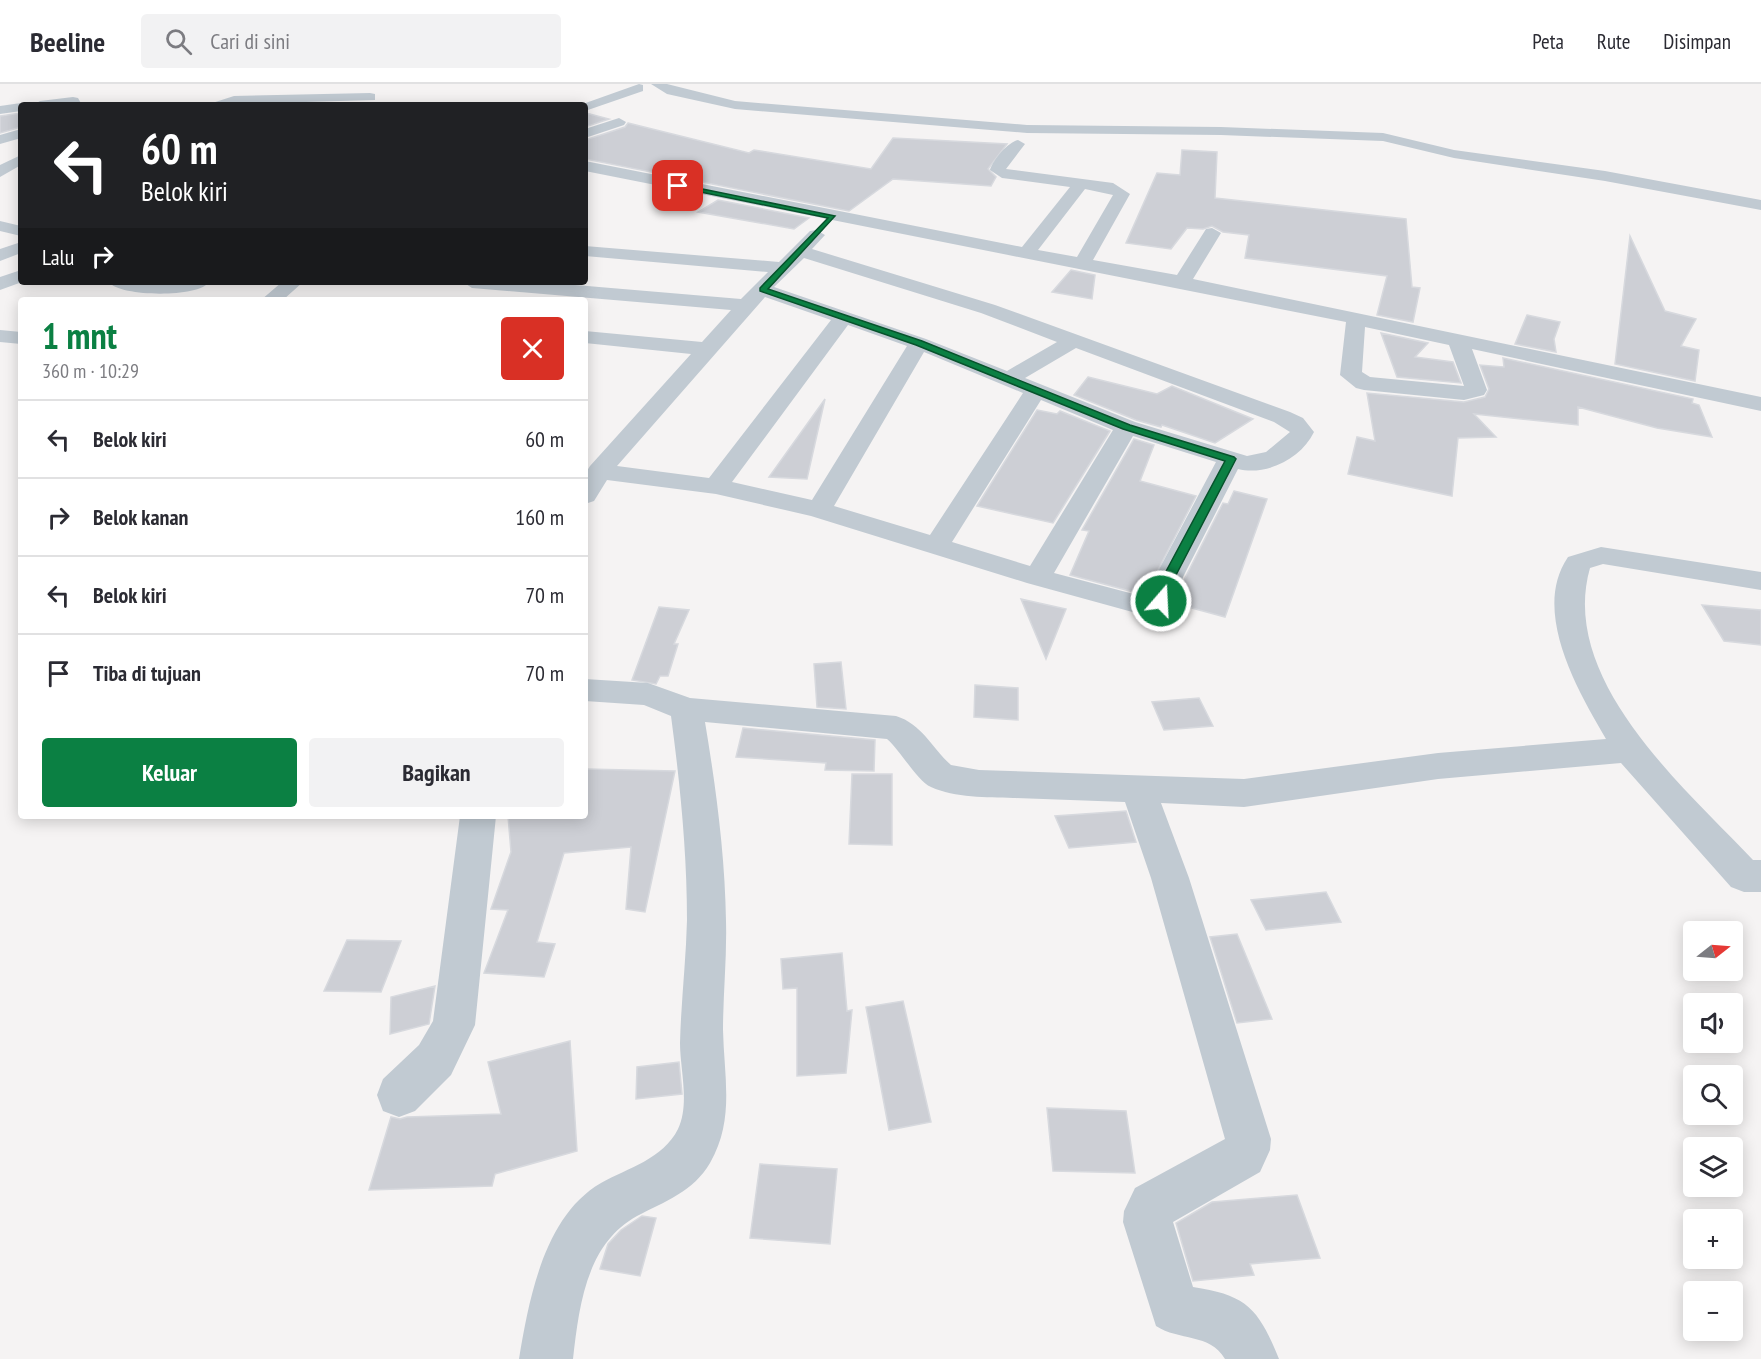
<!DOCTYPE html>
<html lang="id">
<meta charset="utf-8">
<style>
:root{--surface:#fff;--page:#f2f2f3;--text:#2b2b33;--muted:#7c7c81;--line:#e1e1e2;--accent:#0b8043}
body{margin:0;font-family:"PT Sans Narrow",sans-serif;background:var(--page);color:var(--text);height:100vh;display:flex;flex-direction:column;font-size:22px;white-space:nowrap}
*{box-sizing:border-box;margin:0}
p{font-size:20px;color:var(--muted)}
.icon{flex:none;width:33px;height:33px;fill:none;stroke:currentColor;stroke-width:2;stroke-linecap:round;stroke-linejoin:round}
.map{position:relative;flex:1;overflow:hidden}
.drawer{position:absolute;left:18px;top:213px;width:570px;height:522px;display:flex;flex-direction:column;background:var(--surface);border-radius:6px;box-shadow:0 3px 15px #0003}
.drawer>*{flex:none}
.banner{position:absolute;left:18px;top:18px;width:570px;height:183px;border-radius:6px;box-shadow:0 3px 15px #0003;background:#202124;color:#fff;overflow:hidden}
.needle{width:39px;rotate:73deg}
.fabs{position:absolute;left:1683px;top:837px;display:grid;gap:12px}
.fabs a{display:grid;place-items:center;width:60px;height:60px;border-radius:6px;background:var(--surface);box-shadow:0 3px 15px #0003;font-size:30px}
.pin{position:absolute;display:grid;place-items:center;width:51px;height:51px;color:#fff;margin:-26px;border-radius:12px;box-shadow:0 3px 9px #0006}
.me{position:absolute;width:66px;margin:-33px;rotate:19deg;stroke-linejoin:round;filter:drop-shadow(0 0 4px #0008)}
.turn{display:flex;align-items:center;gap:21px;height:126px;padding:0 24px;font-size:27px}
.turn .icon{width:78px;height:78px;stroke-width:2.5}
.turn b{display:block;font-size:42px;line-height:51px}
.then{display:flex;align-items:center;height:57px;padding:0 24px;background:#0003;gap:12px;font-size:22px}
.round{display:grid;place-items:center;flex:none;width:63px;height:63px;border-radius:6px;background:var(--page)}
.overview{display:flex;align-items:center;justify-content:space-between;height:102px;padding:0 24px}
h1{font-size:36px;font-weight:700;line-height:45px;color:var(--accent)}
.cta{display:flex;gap:12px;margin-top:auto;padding:12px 24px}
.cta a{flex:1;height:69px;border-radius:6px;background:var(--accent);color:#fff;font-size:24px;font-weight:700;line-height:69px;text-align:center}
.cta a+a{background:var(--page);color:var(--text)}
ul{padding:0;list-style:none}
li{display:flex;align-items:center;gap:18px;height:78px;padding:0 24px;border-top:2px solid var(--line)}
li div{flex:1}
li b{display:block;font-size:22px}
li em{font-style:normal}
header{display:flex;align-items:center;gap:36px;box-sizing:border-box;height:84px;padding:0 30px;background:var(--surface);border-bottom:2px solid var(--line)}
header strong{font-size:28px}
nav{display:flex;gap:33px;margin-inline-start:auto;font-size:21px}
.search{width:420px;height:54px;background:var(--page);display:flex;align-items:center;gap:15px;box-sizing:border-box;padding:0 21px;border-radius:6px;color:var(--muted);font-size:22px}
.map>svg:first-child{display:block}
</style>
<header>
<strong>Beeline</strong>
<div class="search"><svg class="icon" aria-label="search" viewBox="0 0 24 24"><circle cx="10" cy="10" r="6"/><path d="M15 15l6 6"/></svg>Cari di sini</div>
<nav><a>Peta</a><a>Rute</a><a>Disimpan</a></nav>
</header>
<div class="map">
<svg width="1761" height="1275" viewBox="0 0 1761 1275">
<rect width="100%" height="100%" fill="#f5f3f3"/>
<path fill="#cdcfd5" stroke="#d7d9de" stroke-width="1.5" d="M21,29V43L0,49V32Z
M586,29L609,35L585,43Z
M628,39L749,69L754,66L871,85L893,54L1007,60L988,85L996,93L991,102L893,95L849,127L585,75V56L625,43Z
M1182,66L1217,68L1215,114L1406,135L1412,203L1420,204L1413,238L1377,231L1387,192L1245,174L1249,151L1223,148L1212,142L1203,145L1187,144L1171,165L1126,159L1157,89L1180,91Z
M718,116L809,134L794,145L698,128Z
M1630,152L1665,227L1696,235L1681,262L1699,266L1695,297L1615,280Z
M1071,186L1095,191L1092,215L1052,208Z
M1527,231L1560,238L1554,255L1556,268L1515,260Z
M1381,249L1428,259L1415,273L1453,278L1461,299L1397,293Z
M1503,274L1693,315L1692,319L1699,321L1712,353L1657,344L1578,323V341L1474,330L1496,353L1458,354L1452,412L1348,390L1357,353L1375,357L1367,309L1464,318L1485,313L1489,305L1480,281L1504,283Z
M1088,293L1157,310L1172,302L1253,335L1215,359L1162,341L1161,343L1136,336L1074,311Z
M825,315L807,395L769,393Z
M1037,326L1057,330L1060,327L1110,347L1053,439L977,422Z
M1134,355L1154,361L1140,397L1196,412L1145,511L1070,491L1089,447L1082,446Z
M1234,407L1267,415L1225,533L1177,520L1185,494L1223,419L1228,420Z
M1021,515L1066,525L1046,575Z
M1702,521L1761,526V561L1724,557Z
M659,523L689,526L674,560H678L668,592H660L656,600L632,596Z
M841,578L846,625L817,623L814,580Z
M975,601L1018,604V636L974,633Z
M1199,614L1213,642L1164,646L1152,618Z
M743,644L875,656L874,687L825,686L826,679L736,673Z
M585,685L675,687L645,828L626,825L631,763L564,769L537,858L555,860L544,893L484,889L508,826L491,825L511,768L508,732H585Z
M852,690H892V761L849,760Z
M1126,727L1136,758L1069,764L1055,732Z
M1326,808L1341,838L1266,846L1251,816Z
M1237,850L1272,935L1237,939L1210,853Z
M347,856L401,857L381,908L324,907Z
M842,869L847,927L852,926L846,989L797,992V904L783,905L781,875Z
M435,902L429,940L390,950L391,913Z
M903,917L931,1038L889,1046L866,923Z
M570,957L577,1067L495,1090L492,1102L369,1106L391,1033L400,1035L407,1033L501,1030L488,978Z
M679,978L682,1010L636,1015L637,983Z
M1047,1024L1126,1027L1135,1089L1053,1087Z
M760,1080L837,1085L830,1160L750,1154Z
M1297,1111L1320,1174L1250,1180L1254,1191L1193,1197L1176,1139L1212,1118Z
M642,1132L656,1134L640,1192L600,1185L608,1160L621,1146Z"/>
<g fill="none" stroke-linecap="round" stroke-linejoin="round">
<path fill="#c1cad2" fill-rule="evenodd" d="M639,0L643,1V7L585,27V21H580Z
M651,0H667L735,17L1027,41L1221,43L1383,49L1454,66L1605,87L1761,116V126L1605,97L1454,74L1383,57L1221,51L1027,49L735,25L667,10Z
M370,9L375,10V16L206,21L234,12Z
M73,13L78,14L82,21H33L40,17Z
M21,19L26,21H21V27L0,30V22Z
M619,34L626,38L624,41L585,54V45Z
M21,45V54L0,60V51Z
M1018,56L1025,60L1006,85L1113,99L1130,110L1093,176L1177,191L1206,145L1212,144L1221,149L1193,195L1761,313V327L1472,265L1487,306L1484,311L1464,316L1364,306L1356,304L1340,291L1346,238L585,87V77L1022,163L1070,103L1002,94L990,86C993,76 1008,58 1018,56ZM1085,105L1113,111L1077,173L1038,166ZM1365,243L1449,261L1464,302L1370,293L1362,288Z
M21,71V81L0,93V81Z
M0,137L21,142V152L0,147Z
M816,146L825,151L812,165L995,221L1290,328L1303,334L1314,348C1301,375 1266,392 1238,385L1183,493L1176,517L1171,524L1147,532L1027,499L811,432L716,410L607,396L594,417L585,420V390L590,382L691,270L585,259V247L702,258L731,226L472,204L463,198H540L741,215L768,188L585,172V162L779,178L810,147ZM804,174L981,229L1057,258L1007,287L926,255L774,203ZM765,213L831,236L709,394L617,382ZM848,241L907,262L812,416L732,398ZM1076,264L1274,338L1290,348L1266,368L1247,372L1135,338L1025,294ZM924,268L1023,309L930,451L834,422ZM1041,316L1113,346L1030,482L952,458ZM1133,352L1216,378L1155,493L1148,511L1145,513L1054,489Z
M21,158V169L0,177V165Z
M21,186L22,198L0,206V193Z
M109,198H209C199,214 119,213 109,198Z
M282,198H303L283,216H261Z
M0,246L21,248V260L0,258Z
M1601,463L1761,488V506L1603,480L1590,484C1558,596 1685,704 1753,776H1761V808H1744L1731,803L1621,679L1438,695L1244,723L1161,719L1189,794L1271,1055L1270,1066L1260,1088L1173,1138L1193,1203C1248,1211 1259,1226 1279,1275H1225C1210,1249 1179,1257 1156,1242L1123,1138L1124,1127L1135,1104L1225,1055L1151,794L1125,718C1088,717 1050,715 1013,714C987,713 955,714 931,703C917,697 901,667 887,655L705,638C716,704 725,771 726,837C727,874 723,910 723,946C724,993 735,1036 710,1079C694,1107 664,1118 637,1132C586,1160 579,1223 573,1275H519C529,1215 544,1132 601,1099C628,1084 663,1075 678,1045C690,1020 680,985 680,959C681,918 686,877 687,836C687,768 680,699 671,632L644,621L585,617V595L648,599L690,614L896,632C922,640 932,664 951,681L979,686L1244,695L1438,669L1606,655C1578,607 1531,527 1568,473Z
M460,732H496L475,941L451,991L415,1027L399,1033L383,1027L377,1011L383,995L419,961L433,937Z"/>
</g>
<path fill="#0b8043" stroke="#07532c" stroke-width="1.5" d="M678,100L835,132L768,205L922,257L1130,341L1234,373L1236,375L1175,493L1166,520H1157L1155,517L1163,493L1225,377L1123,345L916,261L760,207V204L828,134L676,103Z"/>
</svg>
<div class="fabs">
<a><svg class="needle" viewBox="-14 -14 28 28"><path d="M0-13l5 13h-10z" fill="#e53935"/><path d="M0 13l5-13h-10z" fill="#7c7c81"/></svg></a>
<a><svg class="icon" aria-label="sound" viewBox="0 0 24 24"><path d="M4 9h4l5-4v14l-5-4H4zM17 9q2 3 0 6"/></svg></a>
<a><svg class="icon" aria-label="search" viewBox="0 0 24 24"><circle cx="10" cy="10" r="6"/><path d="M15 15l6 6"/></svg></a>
<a><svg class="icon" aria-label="layers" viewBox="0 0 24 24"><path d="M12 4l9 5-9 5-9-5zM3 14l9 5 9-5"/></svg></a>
<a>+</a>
<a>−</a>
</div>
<div class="pin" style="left:678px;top:102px;background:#d93025"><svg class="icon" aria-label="arrive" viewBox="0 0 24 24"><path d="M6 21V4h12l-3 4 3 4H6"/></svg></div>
<svg class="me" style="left:1161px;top:517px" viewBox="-20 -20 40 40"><circle r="17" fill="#0b8043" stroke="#fff" stroke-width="3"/><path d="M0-11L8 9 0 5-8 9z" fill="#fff"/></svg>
<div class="banner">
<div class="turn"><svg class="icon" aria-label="left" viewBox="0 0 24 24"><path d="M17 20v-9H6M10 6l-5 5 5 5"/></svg><div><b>60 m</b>Belok kiri</div></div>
<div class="then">Lalu<svg class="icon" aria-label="right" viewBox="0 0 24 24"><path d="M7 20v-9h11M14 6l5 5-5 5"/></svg></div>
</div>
<section class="drawer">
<div class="overview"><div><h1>1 mnt</h1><p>360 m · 10:29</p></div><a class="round" style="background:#d93025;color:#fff"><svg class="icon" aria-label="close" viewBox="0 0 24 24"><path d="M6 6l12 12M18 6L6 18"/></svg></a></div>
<ul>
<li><svg class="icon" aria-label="left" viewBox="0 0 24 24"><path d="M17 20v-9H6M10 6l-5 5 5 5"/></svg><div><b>Belok kiri</b></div><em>60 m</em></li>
<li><svg class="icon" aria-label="right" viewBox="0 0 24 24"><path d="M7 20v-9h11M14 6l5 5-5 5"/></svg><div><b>Belok kanan</b></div><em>160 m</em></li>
<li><svg class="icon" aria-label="left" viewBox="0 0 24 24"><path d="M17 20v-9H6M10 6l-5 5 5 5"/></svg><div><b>Belok kiri</b></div><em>70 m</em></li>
<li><svg class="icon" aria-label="arrive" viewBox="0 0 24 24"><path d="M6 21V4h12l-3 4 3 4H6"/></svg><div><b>Tiba di tujuan</b></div><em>70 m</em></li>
</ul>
<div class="cta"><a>Keluar</a><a>Bagikan</a></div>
</section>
</div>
